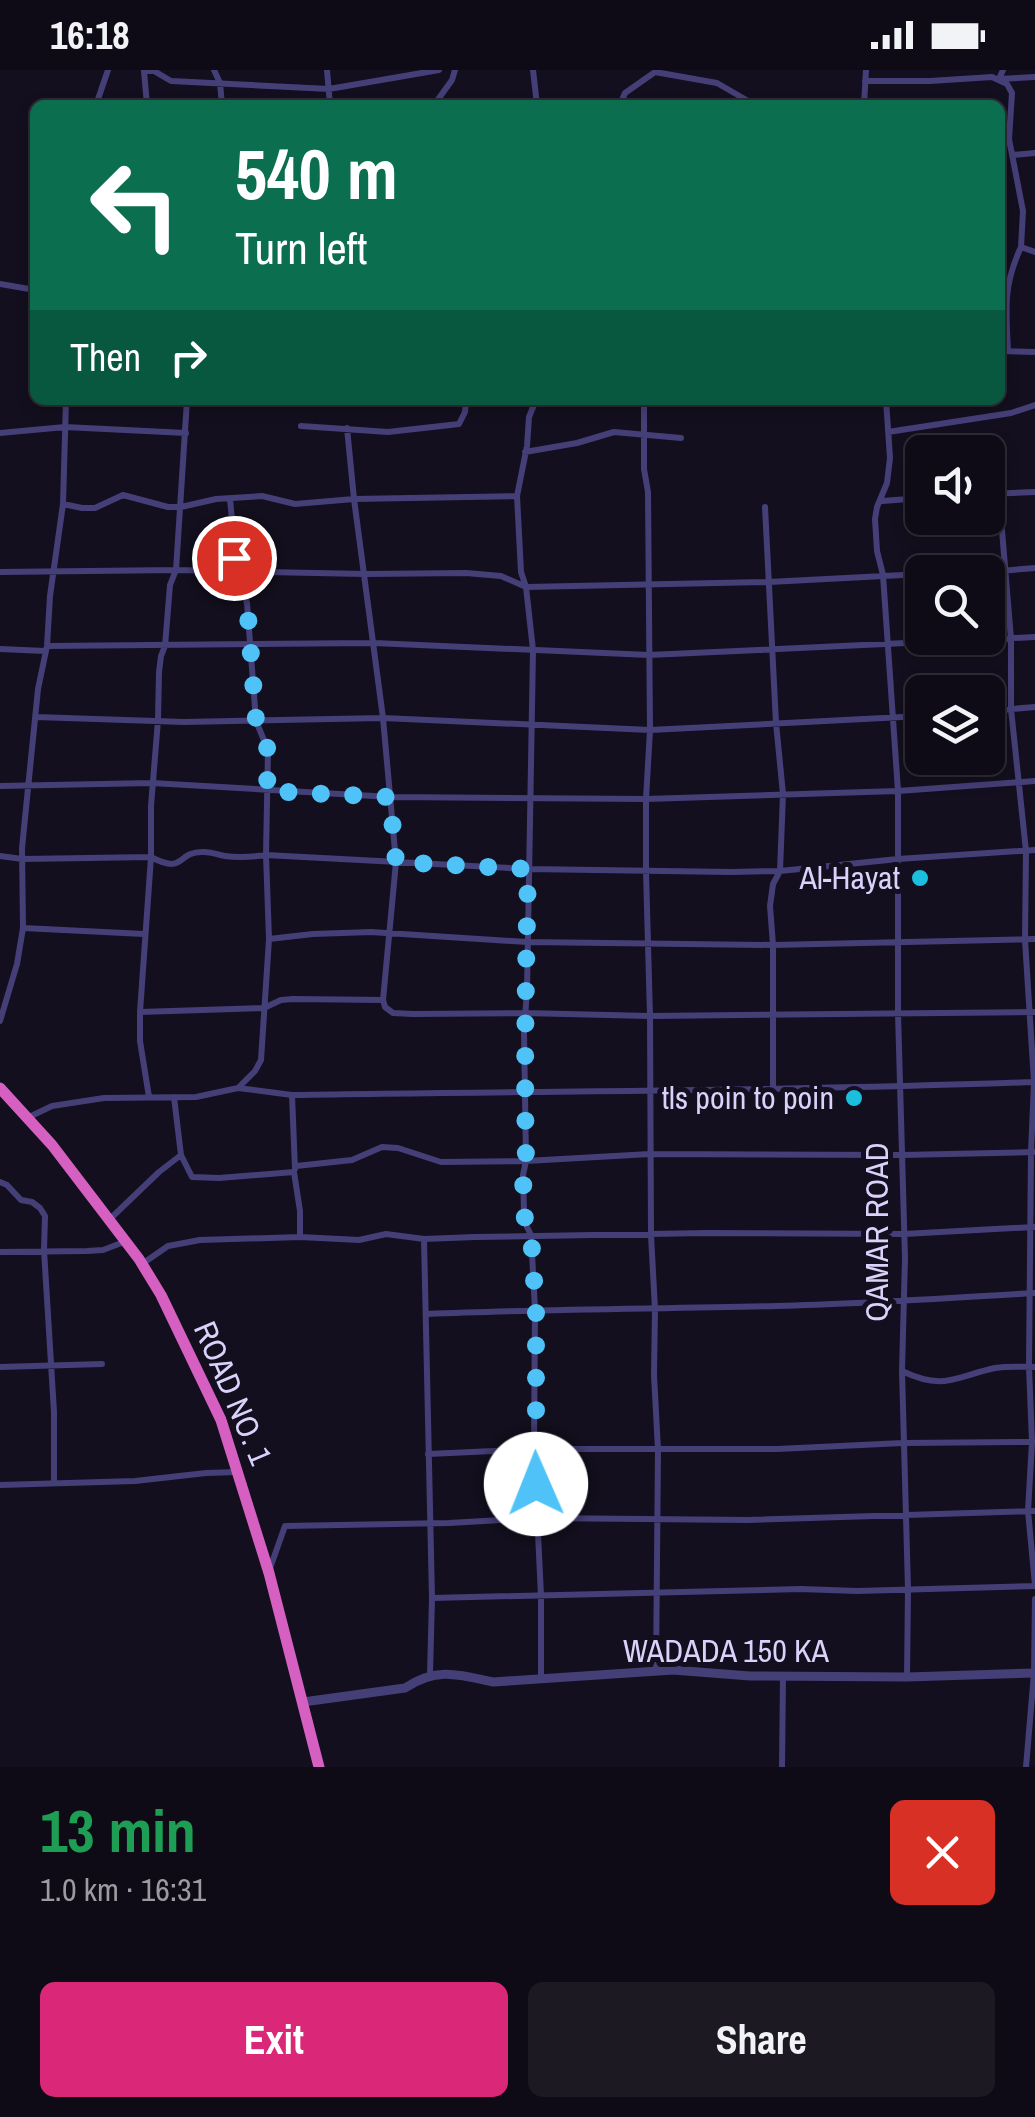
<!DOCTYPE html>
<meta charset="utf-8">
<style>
:root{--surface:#0e0b16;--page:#1c1923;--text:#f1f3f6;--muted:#9b9ba1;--line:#2e2b35;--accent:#db2777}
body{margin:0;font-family:"Archivo Narrow",sans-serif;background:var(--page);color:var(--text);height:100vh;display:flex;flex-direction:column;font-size:38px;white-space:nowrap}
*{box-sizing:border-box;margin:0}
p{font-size:32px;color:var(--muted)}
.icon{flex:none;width:55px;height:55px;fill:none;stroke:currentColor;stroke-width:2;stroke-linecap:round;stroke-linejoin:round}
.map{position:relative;height:1697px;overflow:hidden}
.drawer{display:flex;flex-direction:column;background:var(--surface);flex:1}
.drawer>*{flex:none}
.top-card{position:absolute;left:30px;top:30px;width:975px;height:305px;border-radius:15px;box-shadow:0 5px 15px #0003,0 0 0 2px var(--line);background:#0b6e4f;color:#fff;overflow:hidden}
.controls{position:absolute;left:905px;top:365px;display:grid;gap:20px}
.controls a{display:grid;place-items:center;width:100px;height:100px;border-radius:15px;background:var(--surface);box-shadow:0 5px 15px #0003,0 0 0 2px var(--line);font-size:50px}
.pin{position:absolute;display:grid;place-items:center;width:85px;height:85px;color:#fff;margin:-42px;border:5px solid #fff;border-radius:50%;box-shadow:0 2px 10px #0007}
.me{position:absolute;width:110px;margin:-55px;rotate:359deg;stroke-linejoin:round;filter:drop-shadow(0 0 8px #0008)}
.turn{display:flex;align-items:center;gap:35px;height:210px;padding:0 40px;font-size:45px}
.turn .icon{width:130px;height:130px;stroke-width:2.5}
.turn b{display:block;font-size:70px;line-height:85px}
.then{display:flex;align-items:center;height:95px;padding:0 40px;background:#0003;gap:20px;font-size:38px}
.round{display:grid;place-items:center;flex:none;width:105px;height:105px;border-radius:15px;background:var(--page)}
.overview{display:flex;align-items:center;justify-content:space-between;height:170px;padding:0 40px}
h1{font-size:60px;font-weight:800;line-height:75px;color:#1e9e55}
.primary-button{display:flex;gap:20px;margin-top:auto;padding:20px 40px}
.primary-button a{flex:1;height:115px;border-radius:15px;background:var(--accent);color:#fff;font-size:40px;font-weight:800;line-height:115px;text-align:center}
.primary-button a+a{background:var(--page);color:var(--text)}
.status{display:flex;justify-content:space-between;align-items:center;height:70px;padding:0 50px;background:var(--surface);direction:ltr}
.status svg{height:28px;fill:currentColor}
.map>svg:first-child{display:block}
</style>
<div class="status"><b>16:18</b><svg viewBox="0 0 49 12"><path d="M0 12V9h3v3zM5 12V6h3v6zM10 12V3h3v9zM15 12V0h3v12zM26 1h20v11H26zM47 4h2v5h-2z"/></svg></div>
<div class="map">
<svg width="1035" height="1697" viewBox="0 0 1035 1697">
<rect width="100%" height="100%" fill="#130f1e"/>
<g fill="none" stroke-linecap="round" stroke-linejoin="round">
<path stroke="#453f78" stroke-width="6" d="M214,0L220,13L222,35
M327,0L330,35
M533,0L537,35
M1003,0L999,9L1035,7
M144,1H154L171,11L329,19L439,0
M144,1L147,35
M865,11H930L992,7L1007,14L1012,23L1009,69L1023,141L1021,177L1035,182
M96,35L108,0
M434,35L452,10L455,0
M620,35L625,23L655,2L717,13L755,35
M864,35L866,0
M1012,85L1035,83
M0,214L35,220
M1000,281L1035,282
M1008,281C1006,238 1003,216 1021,177
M187,330L176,500L170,515L165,576L161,586L159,602L158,650L151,736V787C185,805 176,782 202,782C210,781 217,785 225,786C239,788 252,787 266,785L269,869L313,864L371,862L527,872L773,875L1035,869
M536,330L529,347L527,376L517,426L521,502L526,517L533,580L527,921L524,960L526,1091L523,1105L524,1141L527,1157L531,1165L535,1239L534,1379L541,1526V1610
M644,330V399L648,422L650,660L646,729V802L650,946L651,1165L655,1239L654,1305L658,1380L656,1601
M886,330L890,388L887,413L877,437L875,449L877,481L883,505L898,721V943L905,1188L902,1301L908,1519L907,1607
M301,356L388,362L459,354L465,342L466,330
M347,358L354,429L383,648L396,792L383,930
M888,362L1011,343L1035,335
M0,363L65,357L186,363
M525,382L577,373L614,362L681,368
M988,424L1035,422
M999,424L1011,569V639L1026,781L1025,870L1034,1012L1031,1082L1029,1297L1032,1372L1028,1441L1035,1515
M230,429L237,502L247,533L256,651L268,680L266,785L528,799L731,802L780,801L898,789L1035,780
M882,431L922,428
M63,434L82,438H95L123,425L168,437H181L216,429L262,426L295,434L354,429L517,426
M765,437L776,653L783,724L780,801L773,814L770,836L773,875V1018
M0,502L176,500L365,504L466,503L501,506L526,517L769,512L922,504
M987,502L1035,498
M47,576L374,573L649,585L1035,567
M0,579L45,581
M988,641L1035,637
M36,647L184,652L383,648L650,660L922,646
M0,716L152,713L391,727L646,729L898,721L1035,711
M0,786L22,789L151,787L140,942V971L149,1027
M23,858L144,864
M140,942L264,938L281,930L293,929L383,930L385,937L393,943L413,944L524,943L650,946L1035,942
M0,951L17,894L23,858L22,778L38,619L47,576L50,526L63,434L66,330
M239,1017L255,1001L261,990L269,869
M292,1025L295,1099
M174,1027L181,1085L192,1107L219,1108L294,1102L300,1141V1167
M29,1047L52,1036L104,1028L196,1027L238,1018L292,1025C540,1021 787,1021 1034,1012
M296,1096L352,1090L382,1077L398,1078L441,1092L526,1091L650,1084L902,1085L1035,1082
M0,1112L7,1115L21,1130L32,1132L40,1138L45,1146L44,1180L54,1342V1412
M110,1149L159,1102L181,1085
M424,1169L432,1528L430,1604
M0,1182L87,1181L103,1180L124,1172
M142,1194L168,1176L200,1170L300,1167L359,1170L386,1164L424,1169L475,1167L706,1163L904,1164L1034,1157
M427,1244C543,1239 660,1239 777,1236C863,1234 949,1228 1035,1223
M0,1297L102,1294
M902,1301C944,1321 954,1307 995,1298C1008,1296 1021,1297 1035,1297
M428,1384L534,1379H777L903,1373L1032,1372
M0,1415L135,1411L206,1403L238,1402
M269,1501L285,1456L449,1453L537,1448L748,1450L1035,1441
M432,1528L801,1519L857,1521L1035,1516
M782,1697L783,1606
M1026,1697L1034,1603L1035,1529"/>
<path stroke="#453f78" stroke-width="9" d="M303,1632L405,1618C436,1597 458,1604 493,1612L673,1600L750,1606L907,1607L1035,1603"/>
<path stroke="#d660c2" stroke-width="11" d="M0,1018L52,1075L139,1189L161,1225L221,1350L269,1503L319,1697"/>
</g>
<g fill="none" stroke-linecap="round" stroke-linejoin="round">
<path stroke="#4fc3f7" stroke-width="18" stroke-dasharray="0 32.4" d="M234,488L236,502L247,533L256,650L268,680L267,721L390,727L396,792L528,799C526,896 524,994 526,1091L523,1105L524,1141L526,1157L531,1165L536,1239V1414"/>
</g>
<g fill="#1bbedd" stroke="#130f1e" stroke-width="4">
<circle cx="920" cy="808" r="10"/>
<circle cx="854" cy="1028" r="10"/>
</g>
<g text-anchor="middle" stroke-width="10" stroke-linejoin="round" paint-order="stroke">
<g font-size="32" fill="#d9d2fa" stroke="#130f1e" text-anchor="end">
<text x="900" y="819">Al-Hayat</text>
<text x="834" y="1039">tls poin to poin</text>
</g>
<g font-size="32" fill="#d9d2fa" stroke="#130f1e">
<text transform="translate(877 1162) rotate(-90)" y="11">QAMAR ROAD</text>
<text transform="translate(233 1323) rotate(67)" y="11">ROAD NO. 1</text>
<text x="726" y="1592">WADADA 150 KA</text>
</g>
</g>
</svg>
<div class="controls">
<a><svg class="icon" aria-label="sound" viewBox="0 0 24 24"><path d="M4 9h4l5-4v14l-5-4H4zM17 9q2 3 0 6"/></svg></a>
<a><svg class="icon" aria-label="search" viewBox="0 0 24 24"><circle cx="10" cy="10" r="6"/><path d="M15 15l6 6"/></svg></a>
<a><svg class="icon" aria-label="layers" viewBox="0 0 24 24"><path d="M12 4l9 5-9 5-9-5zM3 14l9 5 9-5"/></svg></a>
</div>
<div class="pin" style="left:234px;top:488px;background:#d93025"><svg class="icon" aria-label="arrive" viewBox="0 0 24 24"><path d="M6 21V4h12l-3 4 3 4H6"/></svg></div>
<svg class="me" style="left:536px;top:1414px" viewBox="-20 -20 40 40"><circle r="19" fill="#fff"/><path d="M0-13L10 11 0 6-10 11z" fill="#4fc3f7"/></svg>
<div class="top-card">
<div class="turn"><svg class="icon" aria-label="left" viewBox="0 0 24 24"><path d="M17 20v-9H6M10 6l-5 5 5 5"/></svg><div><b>540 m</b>Turn left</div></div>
<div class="then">Then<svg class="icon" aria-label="right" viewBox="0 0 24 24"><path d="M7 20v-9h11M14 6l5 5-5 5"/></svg></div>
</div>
</div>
<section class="drawer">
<div class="overview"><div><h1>13 min</h1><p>1.0 km · 16:31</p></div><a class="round" style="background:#d93025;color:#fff"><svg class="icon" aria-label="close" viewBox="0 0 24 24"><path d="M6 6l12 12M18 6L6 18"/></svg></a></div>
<div class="primary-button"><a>Exit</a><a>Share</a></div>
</section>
